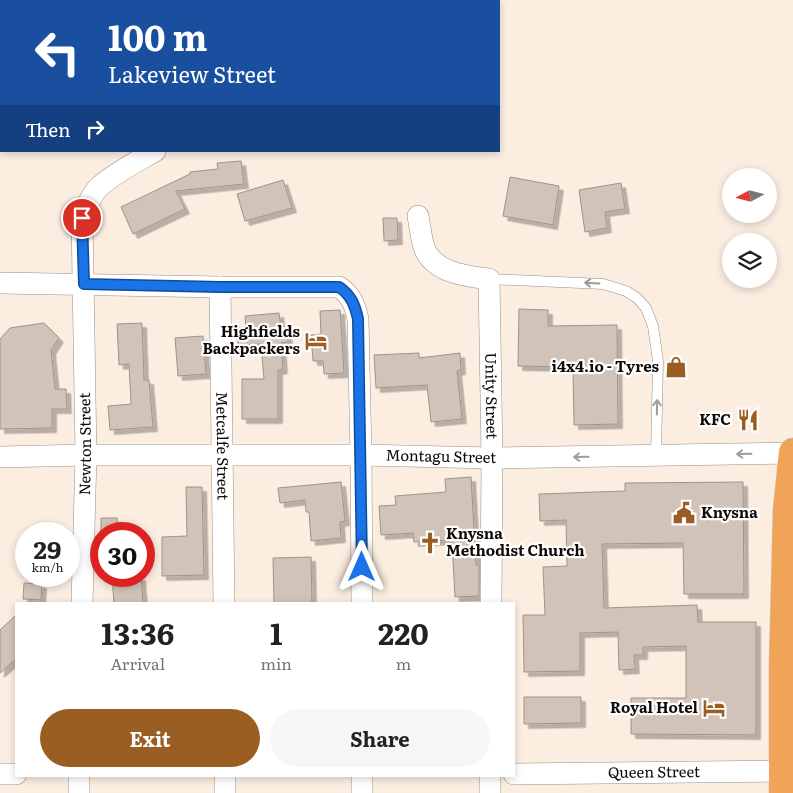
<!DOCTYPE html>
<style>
:root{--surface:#fff;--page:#f6f6f6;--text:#222;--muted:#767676;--accent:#9a5d22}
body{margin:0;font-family:Literata,serif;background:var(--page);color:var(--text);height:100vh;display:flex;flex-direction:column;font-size:19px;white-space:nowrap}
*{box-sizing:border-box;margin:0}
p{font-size:16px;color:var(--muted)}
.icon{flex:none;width:28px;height:28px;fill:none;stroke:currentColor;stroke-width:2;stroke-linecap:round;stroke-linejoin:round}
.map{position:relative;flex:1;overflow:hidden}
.side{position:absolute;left:15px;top:602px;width:500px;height:175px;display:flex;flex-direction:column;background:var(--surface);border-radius:0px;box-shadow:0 2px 8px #0003}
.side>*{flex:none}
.hud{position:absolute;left:0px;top:0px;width:500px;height:152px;box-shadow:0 2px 8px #0003;background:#1a4fa0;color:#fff;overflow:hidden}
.needle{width:32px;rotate:263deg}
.controls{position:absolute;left:722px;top:168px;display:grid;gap:10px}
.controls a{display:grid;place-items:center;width:55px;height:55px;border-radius:50%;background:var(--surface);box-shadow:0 2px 8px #0003;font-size:25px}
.speed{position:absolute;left:15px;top:522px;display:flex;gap:10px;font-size:25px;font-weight:700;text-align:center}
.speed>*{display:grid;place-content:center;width:65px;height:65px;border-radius:50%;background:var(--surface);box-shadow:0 2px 8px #0003;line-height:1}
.speed small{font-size:12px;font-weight:400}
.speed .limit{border:8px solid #d22;background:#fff;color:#111}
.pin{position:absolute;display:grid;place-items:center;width:42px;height:42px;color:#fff;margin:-21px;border:2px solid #fff;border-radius:50%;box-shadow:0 1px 5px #0007}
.me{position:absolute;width:55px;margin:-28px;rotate:0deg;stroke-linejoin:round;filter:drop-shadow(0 0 4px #0008)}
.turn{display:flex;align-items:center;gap:18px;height:105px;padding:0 25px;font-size:22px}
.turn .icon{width:65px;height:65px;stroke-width:2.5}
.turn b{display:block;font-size:35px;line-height:42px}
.then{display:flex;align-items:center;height:48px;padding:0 25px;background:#0003;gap:10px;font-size:19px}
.eta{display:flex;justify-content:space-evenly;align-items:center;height:85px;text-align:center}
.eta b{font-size:30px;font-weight:700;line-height:35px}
.cta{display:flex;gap:10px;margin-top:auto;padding:10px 25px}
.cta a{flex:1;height:58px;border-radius:30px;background:var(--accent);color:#fff;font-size:20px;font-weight:700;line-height:58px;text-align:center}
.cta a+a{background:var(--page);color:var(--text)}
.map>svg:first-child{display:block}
</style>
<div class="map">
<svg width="793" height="793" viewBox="0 0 793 793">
<defs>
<filter id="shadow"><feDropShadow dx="4.5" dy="4.5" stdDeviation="0" flood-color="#0004"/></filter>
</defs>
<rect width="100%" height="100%" fill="#fcede1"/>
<path fill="#d2c3b8" stroke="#a09288" filter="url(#shadow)" d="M241,161L244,184L176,191L185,209L133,234L121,207L190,174V172L218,169L217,163Z
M510,177L559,186L553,225L503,216Z
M283,180L292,208L245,221L237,194Z
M621,183L625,209L605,212L607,228L585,232L579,190Z
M383,218H397L398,240L384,241Z
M519,309L548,310V326L617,325L618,424L574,425L573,367L518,366Z
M340,310L344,373L324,374L323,361H313L311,335L321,334L320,311Z
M279,313L281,327L287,326L288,342L281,343L283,369L278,370V419H242V379H264L261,344L238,345L237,328L246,327L245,316Z
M44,323L59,338L51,350L55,389H66L67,409H52V428L0,429V339L10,328Z
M142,323L144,380H149L153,427L110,430L108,406L131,404L129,364L119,365L117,324Z
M203,336L206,374L178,376L175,338Z
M419,353V358L460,353L461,370L457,371L462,419L431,422L427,385L376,388L374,355Z
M471,477L476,565H479V596L455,597L452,542L449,543L448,540L414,542L413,533L381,535L379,506L396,505L395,496L446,492L445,479Z
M341,482L345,521L340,522L341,538L311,541L309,512H306L305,500L280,503L278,488Z
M743,482L744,594H684L683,543L602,544L604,608L697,605L698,622H756V735L631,734V698H686V646L643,647V655H634L635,669L619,670L618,632L580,633V671L524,672L523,615H545L543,567L567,566L566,520L540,521L539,494L625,491V483Z
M186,487H202L204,575L162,576V537L187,536Z
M101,518H117L118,534H101Z
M311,557L312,604H274L273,558Z
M112,576H141L143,604H114Z
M24,583L42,584L41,600L23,599Z
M16,615V659L0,673V630Z
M524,697H581V723L524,724Z"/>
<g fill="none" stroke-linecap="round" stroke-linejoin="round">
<g stroke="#9a8d82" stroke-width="11">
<path id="service" d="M489,279L603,284L626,291L637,298L646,308L653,326L658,361L656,455"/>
</g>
<g stroke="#9a8d82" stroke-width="22">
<g id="minor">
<path d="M289,1L290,0"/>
<path id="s1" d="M418,216C420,226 421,238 424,247C433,273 466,276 489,279L492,458L491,604"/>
<path d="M0,283L220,287H339C351,295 355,305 358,319L361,455L362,604"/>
<path id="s2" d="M220,287L224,604"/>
<path id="s3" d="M0,457L86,455H361L492,458L793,453"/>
<path id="s4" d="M82,604L86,455L82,218C86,208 91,195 99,187C113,174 138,161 155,151"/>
<path d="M0,774H16"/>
<path id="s5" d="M514,774L793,771"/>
<path d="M79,776V793"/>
<path d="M225,776V793"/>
<path d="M362,776V793"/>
<path d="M490,776V793"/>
</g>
</g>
<g stroke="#d4d3d2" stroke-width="29">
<path id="trunk" d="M783,793V665L787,510L793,452"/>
</g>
<path stroke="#7c726b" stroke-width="3" stroke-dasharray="1 4" stroke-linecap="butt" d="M105,0L107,1"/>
<use href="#service" stroke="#fff" stroke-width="10"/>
<use href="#minor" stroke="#fff" stroke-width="21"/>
<use href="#trunk" stroke="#f0a457" stroke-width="28"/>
</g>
<defs><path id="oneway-shaft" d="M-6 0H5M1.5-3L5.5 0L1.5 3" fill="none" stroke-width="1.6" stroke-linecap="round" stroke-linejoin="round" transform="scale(1.25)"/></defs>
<g stroke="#9f9d9c">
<use href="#oneway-shaft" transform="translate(592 283) rotate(-177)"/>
<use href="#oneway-shaft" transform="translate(657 407) rotate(-89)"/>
<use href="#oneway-shaft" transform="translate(744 454) rotate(179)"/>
<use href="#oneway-shaft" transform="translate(581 457) rotate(179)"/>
</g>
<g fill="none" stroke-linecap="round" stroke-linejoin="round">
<g stroke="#114b97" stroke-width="12">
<path id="route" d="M82,218L84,284L220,287H339C351,295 355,305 358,319L362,567"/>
</g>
<use href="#route" stroke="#1a73e8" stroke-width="9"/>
</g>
<defs>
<g id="hotel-bare" transform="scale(1.725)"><path d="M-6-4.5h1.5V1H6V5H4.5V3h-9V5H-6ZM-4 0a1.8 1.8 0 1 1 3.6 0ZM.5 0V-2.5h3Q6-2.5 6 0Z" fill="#9a5d22" stroke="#fff" stroke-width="2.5" paint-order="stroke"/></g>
<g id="shop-bare" transform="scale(1.725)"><path d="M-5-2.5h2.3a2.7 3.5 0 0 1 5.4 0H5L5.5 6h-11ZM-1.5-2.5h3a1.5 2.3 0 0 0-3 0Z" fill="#9a5d22" stroke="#fff" stroke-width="2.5" paint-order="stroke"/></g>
<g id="restaurant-bare" transform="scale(1.725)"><path d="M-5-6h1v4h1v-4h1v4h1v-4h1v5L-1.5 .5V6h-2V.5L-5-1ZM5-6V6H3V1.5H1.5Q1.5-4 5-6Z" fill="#9a5d22" stroke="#fff" stroke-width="2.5" paint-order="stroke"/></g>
<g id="civic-bare" transform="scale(1.725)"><path d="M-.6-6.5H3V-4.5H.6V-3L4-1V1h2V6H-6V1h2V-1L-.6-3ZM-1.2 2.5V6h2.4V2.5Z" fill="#9a5d22" stroke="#fff" stroke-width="2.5" paint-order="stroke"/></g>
<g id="church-bare" transform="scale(1.725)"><path d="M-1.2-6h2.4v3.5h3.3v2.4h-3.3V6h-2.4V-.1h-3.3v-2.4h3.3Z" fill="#9a5d22" stroke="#fff" stroke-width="2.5" paint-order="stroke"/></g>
</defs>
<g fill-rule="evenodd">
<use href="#hotel-bare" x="316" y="341"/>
<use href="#shop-bare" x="676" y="367"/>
<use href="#restaurant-bare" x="748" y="420"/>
<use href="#civic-bare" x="684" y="513"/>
<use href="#church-bare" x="430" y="543"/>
<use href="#hotel-bare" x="714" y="708"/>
</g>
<g text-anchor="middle" stroke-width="4.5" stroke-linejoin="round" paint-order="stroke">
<g font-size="15" font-weight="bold" fill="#0f0a07" stroke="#fff" text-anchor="end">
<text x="300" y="337">Highfields<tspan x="300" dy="17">Backpackers</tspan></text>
<text x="659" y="372">i4x4.io - Tyres</text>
<text x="731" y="425">KFC</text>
<text x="701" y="518" text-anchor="start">Knysna</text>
<text x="446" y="539" text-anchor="start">Knysna<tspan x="446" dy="17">Methodist Church</tspan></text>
<text x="698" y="713">Royal Hotel</text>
</g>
<g font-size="15" fill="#0f0a07" stroke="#fff">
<text dy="5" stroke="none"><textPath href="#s1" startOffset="225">Unity Street</textPath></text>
<text dy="5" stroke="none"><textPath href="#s4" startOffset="160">Newton Street</textPath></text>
<text dy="5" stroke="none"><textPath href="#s2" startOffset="159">Metcalfe Street</textPath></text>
<text dy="5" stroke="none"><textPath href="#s3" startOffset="441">Montagu Street</textPath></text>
<text dy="5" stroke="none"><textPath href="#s5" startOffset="140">Queen Street</textPath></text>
</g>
</g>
</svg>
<div class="controls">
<a><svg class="needle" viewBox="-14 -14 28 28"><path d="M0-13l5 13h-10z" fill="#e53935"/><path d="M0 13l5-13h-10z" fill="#767676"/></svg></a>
<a><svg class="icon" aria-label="layers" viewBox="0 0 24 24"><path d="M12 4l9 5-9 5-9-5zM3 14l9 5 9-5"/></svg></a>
</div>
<div class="speed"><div>29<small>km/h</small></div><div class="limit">30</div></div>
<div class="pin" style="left:82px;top:218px;background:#d93025"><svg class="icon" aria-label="arrive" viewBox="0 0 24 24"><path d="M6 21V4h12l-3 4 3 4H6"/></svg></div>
<svg class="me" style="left:362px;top:567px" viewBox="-20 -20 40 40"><path d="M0-17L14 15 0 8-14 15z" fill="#1a73e8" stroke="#fff" stroke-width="4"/></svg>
<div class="hud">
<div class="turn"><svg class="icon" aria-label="left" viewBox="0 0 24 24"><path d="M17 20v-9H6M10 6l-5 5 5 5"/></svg><div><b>100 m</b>Lakeview Street</div></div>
<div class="then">Then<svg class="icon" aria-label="right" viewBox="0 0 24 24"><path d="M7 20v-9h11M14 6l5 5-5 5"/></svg></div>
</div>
<section class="side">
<div class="eta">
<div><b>13:36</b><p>Arrival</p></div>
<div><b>1</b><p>min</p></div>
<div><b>220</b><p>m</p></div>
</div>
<div class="cta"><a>Exit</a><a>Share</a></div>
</section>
</div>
